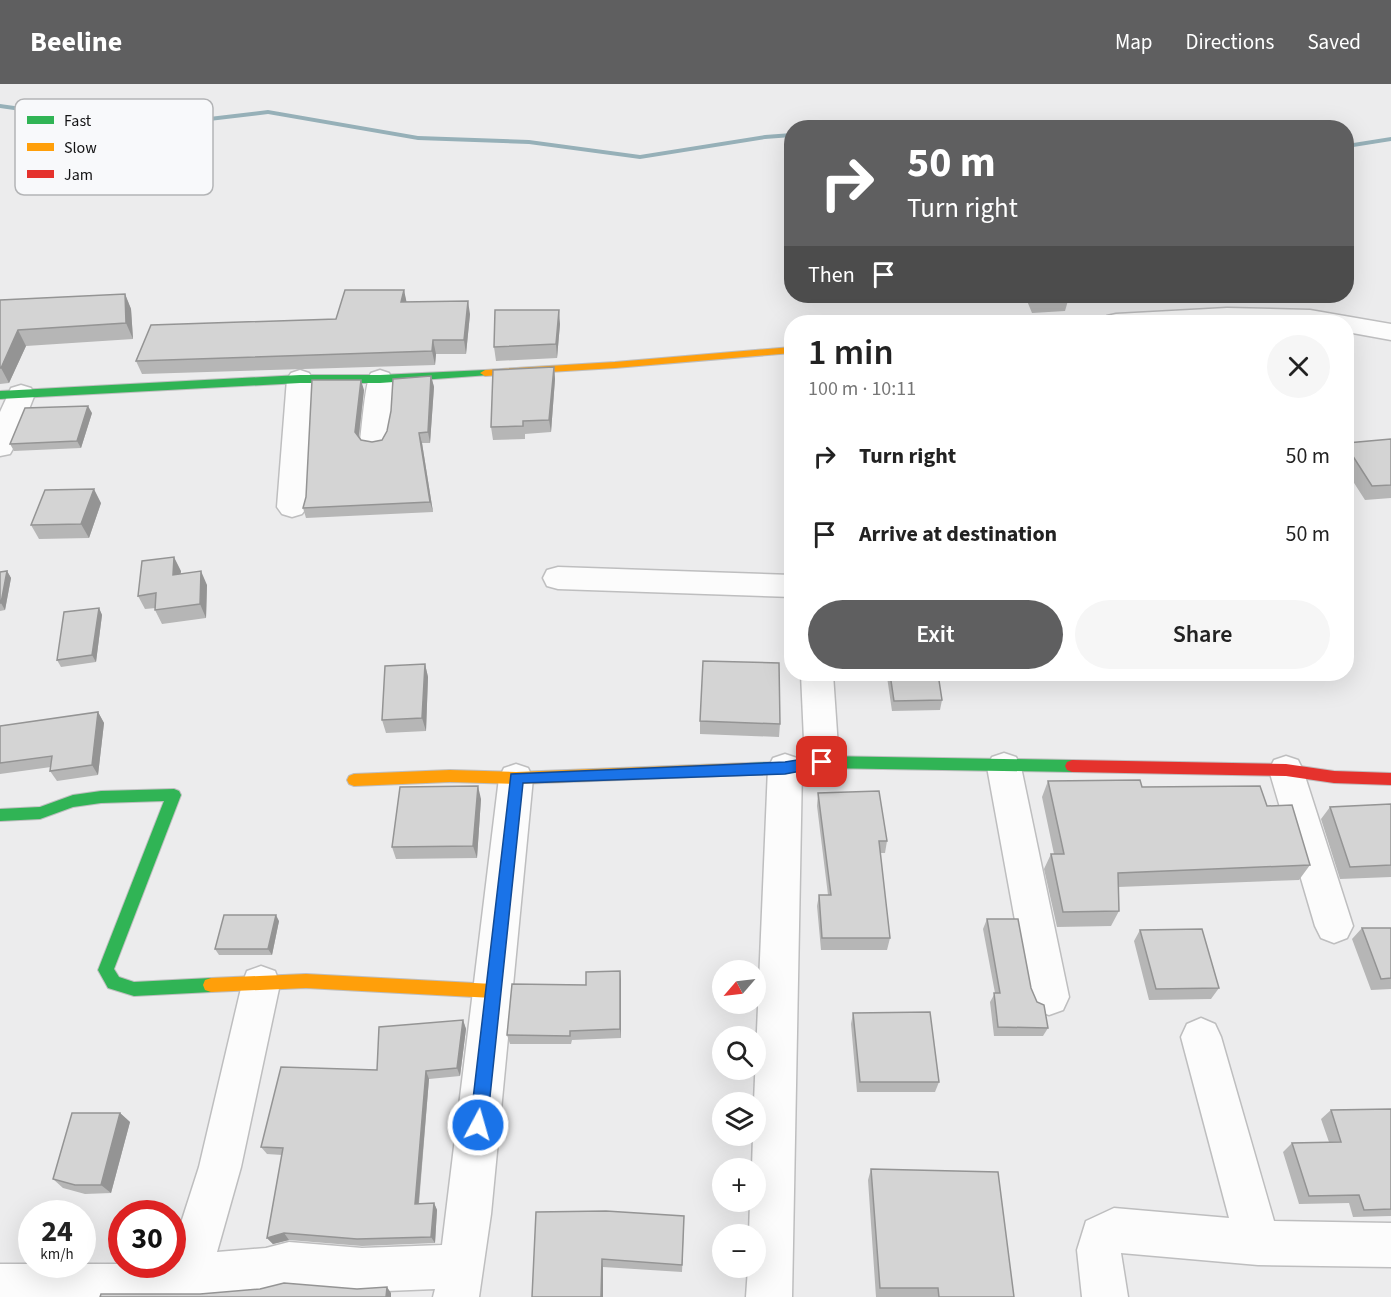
<!DOCTYPE html>
<meta charset="utf-8">
<style>
:root{--surface:#fff;--page:#f6f6f6;--text:#222;--muted:#767676;--accent:#5f5f60}
body{margin:0;font-family:"Source Sans 3",sans-serif;background:var(--page);color:var(--text);height:100vh;display:flex;flex-direction:column;font-size:22px;white-space:nowrap}
*{box-sizing:border-box;margin:0}
p{font-size:20px;color:var(--muted)}
.icon{flex:none;width:33px;height:33px;fill:none;stroke:currentColor;stroke-width:2;stroke-linecap:round;stroke-linejoin:round}
.map{position:relative;flex:1;overflow:hidden}
.panel{position:absolute;left:784px;top:231px;width:570px;height:366px;display:flex;flex-direction:column;background:var(--surface);border-radius:24px;box-shadow:0 6px 24px #0002}
.panel>*{flex:none}
.top-card{position:absolute;left:784px;top:36px;width:570px;height:183px;border-radius:24px;box-shadow:0 6px 24px #0002;background:#5f5f60;color:#fff;overflow:hidden}
.needle{width:39px;rotate:242deg}
.buttons{position:absolute;left:712px;top:876px;display:grid;gap:12px}
.buttons a{display:grid;place-items:center;width:54px;height:54px;border-radius:50%;background:var(--surface);box-shadow:0 6px 24px #0002;font-size:30px}
.speed{position:absolute;left:18px;top:1116px;display:flex;gap:12px;font-size:30px;font-weight:700;text-align:center}
.speed>*{display:grid;place-content:center;width:78px;height:78px;border-radius:50%;background:var(--surface);box-shadow:0 6px 24px #0002;line-height:1}
.speed small{font-size:15px;font-weight:400}
.speed .limit{border:9px solid #d22;background:#fff;color:#111}
.pin{position:absolute;display:grid;place-items:center;width:51px;height:51px;color:#fff;margin:-26px;border-radius:12px;box-shadow:0 3px 9px #0006}
.me{position:absolute;width:66px;margin:-33px;rotate:6deg;stroke-linejoin:round;filter:drop-shadow(0 0 4px #0008)}
.turn{display:flex;align-items:center;gap:21px;height:126px;padding:0 24px;font-size:27px}
.turn .icon{width:78px;height:78px;stroke-width:2.5}
.turn b{display:block;font-size:42px;line-height:51px}
.then{display:flex;align-items:center;height:57px;padding:0 24px;background:#0003;gap:12px;font-size:22px}
.round{display:grid;place-items:center;flex:none;width:63px;height:63px;border-radius:32px;background:var(--page)}
.headline{display:flex;align-items:center;justify-content:space-between;height:102px;padding:0 24px}
h1{font-size:36px;font-weight:600;line-height:45px}
.cta{display:flex;gap:12px;margin-top:auto;padding:12px 24px}
.cta a{flex:1;height:69px;border-radius:36px;background:var(--accent);color:#fff;font-size:24px;font-weight:600;line-height:69px;text-align:center}
.cta a+a{background:var(--page);color:var(--text)}
ul{padding:0;list-style:none}
li{display:flex;align-items:center;gap:18px;height:78px;padding:0 24px}
li div{flex:1}
li b{display:block;font-size:22px}
li em{font-style:normal}
header{display:flex;align-items:center;gap:36px;box-sizing:border-box;height:84px;padding:0 30px;background:var(--accent);color:#fff}
header strong{font-size:28px}
nav{display:flex;gap:33px;margin-inline-start:auto;font-size:21px}
.map>svg:first-child{display:block}
</style>
<header>
<strong>Beeline</strong>
<nav><a>Map</a><a>Directions</a><a>Saved</a></nav>
</header>
<div class="map">
<svg width="1391" height="1213" viewBox="0 0 1391 1213">
<rect width="100%" height="100%" fill="#ececed"/>
<g fill="none" stroke-linecap="round" stroke-linejoin="round">
<path fill="#96b0b8" fill-rule="evenodd" d="M0,20L43,26L77,38L116,44L268,26L418,52L529,56L640,71L765,51L792,49V53L765,55L640,75L529,60L418,56L268,30L116,48L75,42L42,30L0,24Z
M1391,53V57L1347,64V60Z"/>
<g stroke="#bebebf" stroke-width="3">
<path id="street" d="M1227,224L1310,226L1391,240V256L1347,248V238H1103L1107,232L1116,230Z
M300,286L309,289L313,295L307,423L302,430L292,433L282,430L277,423L287,295L291,289Z
M380,286L389,289C398,302 392,350 384,364L374,366L364,364L360,357C362,343 365,298 371,289Z
M21,301L31,304L35,310L14,363L10,370L0,372V328L11,304Z
M558,483L792,491V513L558,505L547,502L543,494L547,486Z
M801,590H833L839,678L834,688L822,692L810,688L805,678Z
M1004,669L1016,673L1021,683L1069,913L1063,926L1049,931L1035,926L1029,913L987,683L992,673Z
M785,670L797,674L802,684L792,1213H746L748,1184H756V1150H749L750,1118H756V1084H752L753,1052H756L754,1018L768,684L773,674Z
M1286,672L1298,676L1303,686L1353,842L1347,854L1334,859L1321,854L1315,842L1269,686L1274,676Z
M516,680L528,684L533,694L491,1130L479,1213H433L435,1205L362,1208L289,1202L266,1208L207,1213H0V1180H172V1167L199,1083L242,900L247,887L261,882L275,887L280,900L241,1083L217,1168L266,1164L289,1158L362,1164L442,1161L499,694L504,684Z
M1201,934L1215,940L1221,953L1274,1137L1391,1139V1183L1258,1181L1121,1169L1128,1213H1082L1077,1166L1086,1137L1114,1124L1229,1134L1181,953L1187,940Z"/>
</g>
<g stroke="#bebebf" stroke-width="2">
<path id="fast" d="M485,286L490,289L489,291L380,299H300L0,315V307L300,291H380Z
M822,672L1072,676L1077,678L1079,682L1077,686L1072,688L822,684L785,690L748,691L743,689L741,685L743,681L748,679L785,678Z
M174,705L179,707L181,711L114,885L119,893L134,898L211,894L217,896L219,901L217,906L211,908L134,912L108,904L98,886L164,717L101,719L73,723L40,735L0,737V725L40,723L73,711L101,707Z"/>
</g>
<g stroke="#bebebf" stroke-width="2">
<path id="slow" d="M792,263V269L615,284L485,292L480,289L485,286L615,278Z
M748,679L753,681L755,685L753,689L748,691L516,700L450,698L354,702L349,700L347,696L349,692L354,690L450,686L516,688Z
M306,890L493,900L499,902L501,907L499,912L493,914L306,904L211,908L205,906L203,901L205,896L211,894Z"/>
</g>
<g stroke="#bebebf" stroke-width="2">
<path id="jam" d="M1072,676L1286,680L1334,687L1391,689V701L1334,699L1286,692L1072,688L1067,686L1065,682L1067,678Z"/>
</g>
<use href="#street" fill="#fcfcfc" fill-rule="evenodd"/>
<use href="#fast" fill="#30b455" fill-rule="evenodd"/>
<use href="#slow" fill="#ff9f0a" fill-rule="evenodd"/>
<use href="#jam" fill="#e5322d" fill-rule="evenodd"/>
</g>
<path fill="#b6b6b6" d="M404,206L406,218L470,230L466,270H436L435,281L142,290L136,277L336,235Z
M125,210L131,225L133,255L26,262L9,299L0,300V216Z
M1025,212H1068L1069,213L1065,227L1032,229Z
M560,240L557,274L496,277L494,263Z
M554,283L555,295L551,348L525,350V355L493,356L491,343Z
M431,292L434,303L430,359H422L433,428L306,434L303,424L364,306L359,353L361,356L372,358L382,356Z
M92,329L81,364L14,367L10,360Z
M1347,343L1351,349L1347,357Z
M1391,355V414L1365,416L1347,388V359Z
M101,419L89,454L39,455L31,441Z
M7,487L11,494L5,526L0,527V488Z
M181,487L180,490L207,501L206,534L162,540L155,526L156,524L145,525L138,512Z
M99,524L102,531L96,578L61,583L57,576Z
M425,580L428,593L426,647L386,649L382,636Z
M888,590H938L942,616L940,626L892,627L887,593Z
M98,628L104,639L98,691L57,697L50,687L51,683L0,690V642Z
M700,637L780,640L779,653L700,650Z
M1048,697L1142,703L1267,722L1310,781L1299,796L1118,803L1119,827L1111,842L1057,843L1044,785L1051,770H1054L1042,713Z
M818,709L887,757L885,769H880L890,854L887,866H821L817,822L819,811H828L817,722Z
M481,715L477,774L396,775L392,763Z
M1391,720V793L1340,795L1321,735L1330,723Z
M987,835L1031,904L1048,944L1043,952H994L990,918L995,909L983,845Z
M279,837L272,871H219L215,865Z
M1362,844H1391V905L1371,906L1352,855Z
M1140,846L1219,904L1211,915L1149,916L1134,857Z
M621,896V954L572,956L571,960H510L507,951L586,901Z
M853,929L939,998L935,1008H857L851,940Z
M463,936L466,945L460,992L429,995L419,1120L434,1119L437,1126L435,1159L362,1162L289,1156L273,1160L267,1154L282,1071L267,1070L261,1063Z
M1391,1025V1132L1353,1133L1349,1119L1299,1120L1283,1068L1292,1059L1329,1058L1321,1035L1331,1026Z
M120,1029L130,1038L111,1109L85,1110L63,1104L53,1095Z
M871,1085L1014,1213H876L868,1096Z
M536,1128L684,1140L682,1188L603,1183V1213H532Z"/>
<path fill="#949494" d="M404,206L407,220L401,218Z
M125,210L131,225L133,255L126,239Z
M468,217L470,230L466,270L464,256Z
M559,226L560,240L557,274L556,260Z
M18,246L26,262L9,299L1,284Z
M433,256L436,270L435,281L432,267Z
M554,283L555,295L551,348L549,336Z
M431,292L434,303L430,359L428,348Z
M361,296L364,306L358,358L355,348Z
M88,322L92,329L81,364L77,357Z
M419,349L422,359L433,428L430,418Z
M94,405L101,419L89,454L81,440Z
M174,473L181,487L179,505L173,491Z
M7,487L11,494L5,526L1,519Z
M201,487L207,501L206,534L200,520Z
M99,524L102,531L96,578L92,571Z
M425,580L428,593L426,647L422,634Z
M98,628L104,639L98,691L92,681Z
M478,702L481,715L477,774L473,762Z
M276,831L279,837L272,871L268,865Z
M620,887L621,896V954L620,945Z
M463,936L466,945L460,992L457,984Z
M426,987L429,995L418,1126L415,1120Z
M120,1029L130,1038L111,1109L101,1101Z
M434,1119L437,1126L435,1159L431,1153Z
M284,1149L289,1156L273,1160L267,1154Z
M602,1175L603,1183V1213H601Z
M387,1203L391,1209V1213H386Z"/>
<path fill="#d4d4d4" stroke="#949494" stroke-width="1.5" d="M345,206H404L401,218L468,217L464,256H433L432,267L136,277L151,241L336,235Z
M125,210L126,239L18,246L1,284H0V216Z
M1034,212H1068L1069,213L1035,215Z
M495,226H559L556,260L494,263Z
M554,283L549,336L523,337V342L491,343L493,286Z
M431,292L428,348L419,349L430,418L303,424L306,413L312,296H361L355,348L361,356L372,358L382,356L387,347L391,327L393,295Z
M88,322L77,357L10,360L25,324Z
M1347,343L1351,349L1347,350Z
M1391,355V401L1372,402L1347,363V359Z
M94,405L81,440L31,441L45,406Z
M174,473L173,491L201,487L200,520L155,526L156,509L138,512L142,477Z
M7,487L1,519H0V488Z
M99,524L92,571L57,576L64,528Z
M703,577L779,579L780,640L700,637Z
M425,580L422,634L382,636L385,582Z
M890,590H938L942,616L894,617Z
M98,628L92,681L50,687L52,672L0,679V642Z
M1140,696L1142,703L1260,702L1267,722L1292,721L1310,781L1118,789L1119,827L1063,828L1051,770H1064L1048,697Z
M478,702L473,762L392,763L400,703Z
M879,707L887,757H879L890,854H822L819,811H831L818,709Z
M1391,720V781L1350,783L1330,723Z
M224,831H276L268,865H215Z
M987,835H1018L1031,904L1037,918L1044,921L1048,944L998,943L994,909H1000Z
M1362,844H1391V894L1381,895Z
M1202,845L1219,904L1156,905L1140,846Z
M620,887V945L570,947V952L507,951L512,900L586,901V888Z
M930,928L939,998H860L853,929Z
M463,936L457,984L426,987L415,1120L434,1119L431,1153L357,1155L284,1149L267,1154L283,1064L261,1063L281,983L377,986L379,943Z
M1391,1025V1125L1364,1126L1359,1111L1309,1112L1292,1059L1341,1058L1331,1026Z
M72,1029H120L101,1101H75L53,1095Z
M871,1085L998,1088L1014,1213H939L938,1204H880Z
M606,1127L684,1132L682,1181L602,1175L601,1213H532L536,1128Z
M284,1199L357,1205L387,1203L386,1213H100L101,1210H200L260,1205Z"/>
<path fill="#1a73e8" stroke="#114b97" stroke-width="1.5" d="M822,672L827,674L829,678L827,682L785,690L523,699L487,1041L485,1047L478,1049L472,1047L470,1041L511,690L785,678Z"/>
<rect x="15" y="15" width="198" height="96" rx="9" fill="#f8f9fb" stroke="#b3b4b6" stroke-width="1.5"/>
<rect x="27" y="32" width="27" height="8" fill="#30b455"/>
<rect x="27" y="59" width="27" height="8" fill="#ff9f0a"/>
<rect x="27" y="86" width="27" height="8" fill="#e5322d"/>
<g font-size="16" fill="#131314">
<text x="64" y="42">Fast</text>
<text x="64" y="69">Slow</text>
<text x="64" y="96">Jam</text>
</g>
</svg>
<div class="buttons">
<a><svg class="needle" viewBox="-14 -14 28 28"><path d="M0-13l5 13h-10z" fill="#e53935"/><path d="M0 13l5-13h-10z" fill="#767676"/></svg></a>
<a><svg class="icon" aria-label="search" viewBox="0 0 24 24"><circle cx="10" cy="10" r="6"/><path d="M15 15l6 6"/></svg></a>
<a><svg class="icon" aria-label="layers" viewBox="0 0 24 24"><path d="M12 4l9 5-9 5-9-5zM3 14l9 5 9-5"/></svg></a>
<a>+</a>
<a>−</a>
</div>
<div class="speed"><div>24<small>km/h</small></div><div class="limit">30</div></div>
<div class="pin" style="left:822px;top:678px;background:#d93025"><svg class="icon" aria-label="arrive" viewBox="0 0 24 24"><path d="M6 21V4h12l-3 4 3 4H6"/></svg></div>
<svg class="me" style="left:478px;top:1041px" viewBox="-20 -20 40 40"><circle r="17" fill="#1a73e8" stroke="#fff" stroke-width="3"/><path d="M0-11L8 9 0 5-8 9z" fill="#fff"/></svg>
<div class="top-card">
<div class="turn"><svg class="icon" aria-label="right" viewBox="0 0 24 24"><path d="M7 20v-9h11M14 6l5 5-5 5"/></svg><div><b>50 m</b>Turn right</div></div>
<div class="then">Then<svg class="icon" aria-label="arrive" viewBox="0 0 24 24"><path d="M6 21V4h12l-3 4 3 4H6"/></svg></div>
</div>
<section class="panel">
<div class="headline"><div><h1>1 min</h1><p>100 m · 10:11</p></div><a class="round"><svg class="icon" aria-label="close" viewBox="0 0 24 24"><path d="M6 6l12 12M18 6L6 18"/></svg></a></div>
<ul>
<li><svg class="icon" aria-label="right" viewBox="0 0 24 24"><path d="M7 20v-9h11M14 6l5 5-5 5"/></svg><div><b>Turn right</b></div><em>50 m</em></li>
<li><svg class="icon" aria-label="arrive" viewBox="0 0 24 24"><path d="M6 21V4h12l-3 4 3 4H6"/></svg><div><b>Arrive at destination</b></div><em>50 m</em></li>
</ul>
<div class="cta"><a>Exit</a><a>Share</a></div>
</section>
</div>
